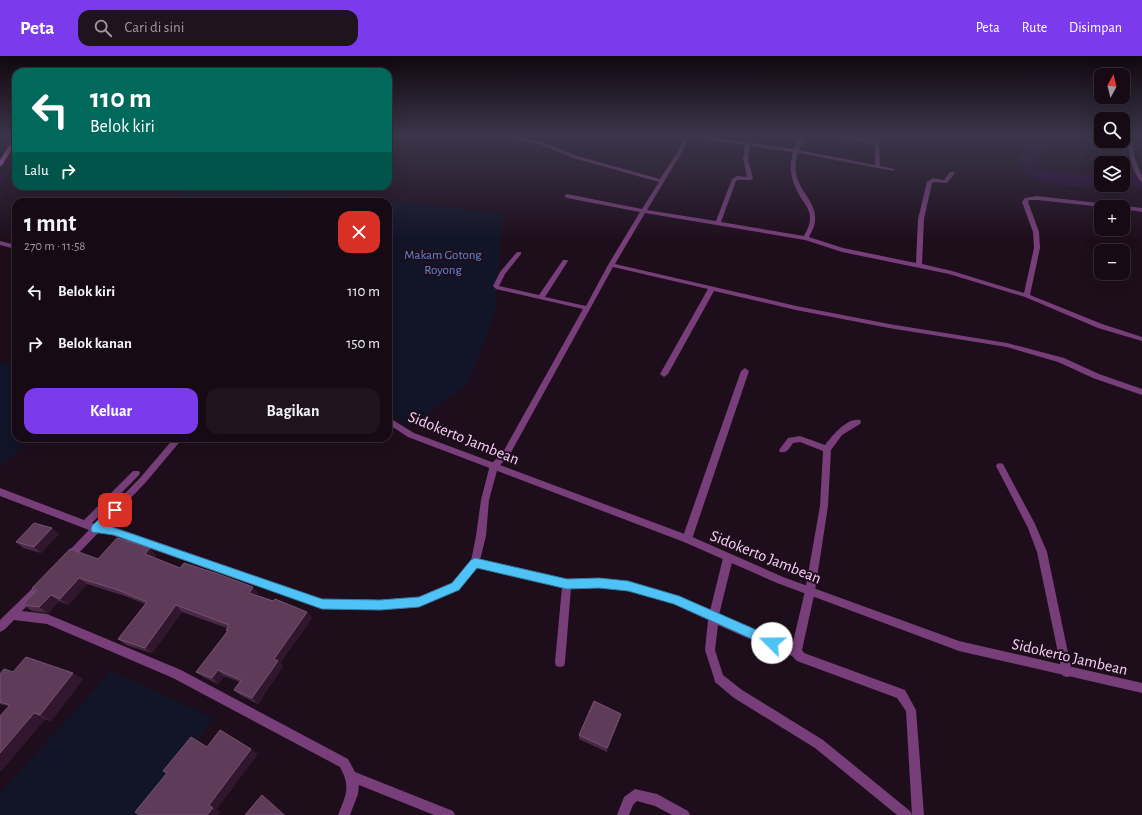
<!DOCTYPE html>
<html lang="id">
<meta charset="utf-8">
<style>
:root{--surface:#160a15;--page:#1f131e;--text:#f1f3f6;--muted:#9e9aa0;--line:#352b34;--accent:#7c3aed}
body{margin:0;font-family:"Alegreya Sans",sans-serif;background:var(--page);color:var(--text);height:100vh;display:flex;flex-direction:column;font-size:15px;white-space:nowrap}
*{box-sizing:border-box;margin:0}
p{font-size:13px;color:var(--muted)}
.icon{flex:none;width:22px;height:22px;fill:none;stroke:currentColor;stroke-width:2;stroke-linecap:round;stroke-linejoin:round}
.map{position:relative;flex:1;overflow:hidden}
.panel{position:absolute;left:12px;top:142px;width:380px;height:244px;display:flex;flex-direction:column;background:var(--surface);border-radius:12px;box-shadow:0 4px 16px #0002,0 0 0 1px var(--line)}
.panel>*{flex:none}
.banner{position:absolute;left:12px;top:12px;width:380px;height:122px;border-radius:12px;box-shadow:0 4px 16px #0002,0 0 0 1px var(--line);background:#00695c;color:#fff;overflow:hidden}
.needle{width:26px;rotate:7deg}
.tools{position:absolute;left:1094px;top:12px;display:grid;gap:8px}
.tools a{display:grid;place-items:center;width:36px;height:36px;border-radius:8px;background:var(--surface);box-shadow:0 4px 16px #0002,0 0 0 1px var(--line);font-size:20px}
.pin{position:absolute;display:grid;place-items:center;width:34px;height:34px;color:#fff;margin:-17px;border-radius:8px;box-shadow:0 2px 6px #0006}
.me{position:absolute;width:44px;margin:-22px;rotate:292deg;stroke-linejoin:round;filter:drop-shadow(0 0 3px #0008)}
.turn{display:flex;align-items:center;gap:14px;height:84px;padding:0 12px;font-size:18px}
.turn .icon{width:52px;height:52px;stroke-width:2.5}
.turn b{display:block;font-size:28px;line-height:34px}
.then{display:flex;align-items:center;height:38px;padding:0 12px;background:#0003;gap:8px;font-size:15px}
.round{display:grid;place-items:center;flex:none;width:42px;height:42px;border-radius:12px;background:var(--page)}
.summary{display:flex;align-items:center;justify-content:space-between;height:68px;padding:0 12px}
h1{font-size:24px;font-weight:700;line-height:30px}
.button{display:flex;gap:8px;margin-top:auto;padding:8px 12px}
.button a{flex:1;height:46px;border-radius:12px;background:var(--accent);color:#fff;font-size:16px;font-weight:700;line-height:46px;text-align:center}
.button a+a{background:var(--page);color:var(--text)}
ul{padding:0;list-style:none}
li{display:flex;align-items:center;gap:12px;height:52px;padding:0 12px}
li div{flex:1}
li b{display:block;font-size:15px}
li em{font-style:normal}
header{display:flex;align-items:center;gap:24px;box-sizing:border-box;height:56px;padding:0 20px;background:var(--accent);color:#fff}
header strong{font-size:19px}
nav{display:flex;gap:22px;margin-inline-start:auto;font-size:14px}
.search{width:280px;height:36px;background:var(--page);display:flex;align-items:center;gap:10px;box-sizing:border-box;padding:0 14px;border-radius:12px;color:var(--muted);font-size:15px}
.map>svg:first-child{display:block}
</style>
<header>
<strong>Peta</strong>
<div class="search"><svg class="icon" aria-label="search" viewBox="0 0 24 24"><circle cx="10" cy="10" r="6"/><path d="M15 15l6 6"/></svg>Cari di sini</div>
<nav><a>Peta</a><a>Rute</a><a>Disimpan</a></nav>
</header>
<div class="map">
<svg width="1142" height="759" viewBox="0 0 1142 759">
<rect width="100%" height="100%" fill="#1e0e1c"/>
<path fill="#121427" d="M198,130H244L324,146H168Z
M375,143L503,157L495,257L469,327L410,371L388,357V146H371Z
M0,305L16,310V382H39L26,388L0,410Z
M111,615L214,662L144,759H0V737Z"/>
<g fill="none" stroke-linecap="round" stroke-linejoin="round">
<path stroke="#260e38" stroke-width="3.5" d="M0,126L16,102"/>
<path fill="#260e38" fill-rule="evenodd" d="M1005,79C1021,79 1039,76 1049,90L1040,98L1037,107C1049,121 1084,119 1101,119V129H1108C1092,133 1042,130 1028,119C1025,116 1022,111 1019,107L1023,96L1029,90L1008,83Z
M1123,118L1142,119V131L1120,129H1123Z"/>
<path fill="#773e79" fill-rule="evenodd" d="M494,79H503L542,86L577,100L660,123L679,94L685,79H696L794,93L802,79H806L799,94L875,109V89L864,85L840,83L838,82L840,81L865,83L879,88L880,110L894,113V115L798,97C787,131 817,140 815,164C815,170 812,175 809,181L843,192L916,207L918,163L927,126L933,122L944,124L950,116H954L955,117L947,127L934,126L932,127L924,163L922,208L952,215L1024,237L1034,192L1033,176L1022,146L1025,142L1037,140L1142,152V156L1123,153V151H1103L1037,144H1029L1028,146L1039,176L1040,192L1030,239L1102,268L1142,281V285L1098,272L1025,241L949,218L842,196L805,184L645,157L615,208L796,250L889,268L1007,287L1064,302L1099,318L1142,333V339L1093,322L1058,306L1007,291L889,272L796,254L714,235L668,318L664,321L660,318L708,233L613,211L509,400L498,411L489,444L486,480L480,504L567,524L599,523L629,526L675,539L710,555L723,502L725,499L728,498L731,499L733,502L719,559L752,574L792,590L805,535L820,450L823,395L800,386L793,387C790,391 787,398 780,396L779,394L788,382L800,380L825,389C832,380 847,361 860,364L861,366L860,368L842,379L831,394L828,450L815,535L802,594L804,597L905,634L916,654L924,759H897L815,692L734,642L715,626L714,622L705,594L708,564L673,548L629,534L599,531L571,532L565,606L564,610L560,611L556,610L555,606L562,531L477,512L458,534L419,551L379,554L322,553L106,477L99,476L70,506L67,507L64,506L62,503L64,500L89,474L0,440V432L84,464L133,415H139L140,417L139,419L92,467L95,468L140,422L174,382H183L146,426L105,469L114,471L322,543L379,544L419,541L452,528L471,505L476,480L481,444L490,409L503,396L583,253L496,233L493,230L500,216L517,196H521V198L505,218L499,230L539,239L563,204H567L568,205L545,241L586,250L608,209L640,156L567,142L564,140L567,138L642,153L659,126L573,102L539,88ZM689,81L745,89L743,103L747,121L737,120L732,123L716,165L647,154L683,94ZM750,90L793,96C788,113 792,127 801,142C805,148 810,154 810,162C810,169 807,174 804,180L721,166L736,125C741,122 748,126 753,123L748,103ZM718,569L745,581L792,600L797,605L897,642L906,655L912,759L910,755L823,684L742,634L723,619L715,594Z
M1127,79H1131L1135,103L1142,120V126L1140,125C1130,111 1129,96 1127,79Z
M745,312L749,315L692,483L690,486L687,487L684,486L682,483L741,315Z
M1000,407L1003,408L1035,468L1047,496L1072,616L1071,620L1067,621L1063,620L1062,616L1037,496L1028,472L996,410L997,408Z
M44,523L47,524L49,527L47,530L22,555L47,558L181,614L348,703L355,716L453,755L455,759H434L359,729L358,738L350,759H338C346,739 351,731 340,711L173,622L47,568L14,564L4,574L0,576V564L41,524Z
M635,733L657,738L688,755L690,759H672L655,750L637,745L633,749L629,759H617L624,741Z"/>
<path fill="#773e79" fill-rule="evenodd" d="M0,185L16,189V193L0,189Z
M388,361L414,377L690,480L783,521L959,585L1142,627V637L959,595L777,527L684,486L408,381L388,368Z"/>
<path fill="#ec71f1" fill-rule="evenodd" d="M14,82H16V87L2,109L0,110V104Z"/>
</g>
<path fill="#4a2946" d="M52,472L59,478L41,497L23,492L16,486Z
M156,499L154,502L180,512L258,537L256,539L307,556L312,562L280,607L283,610L258,648L240,639L234,634L240,626L224,620L218,628L203,621L196,616L227,575L226,574L227,572L182,556L152,597L126,589L118,583L145,548L125,540L87,528L68,549L59,545L48,557L32,555L23,549L36,535L32,532L98,503Z
M13,616L83,623L51,665L45,663L1,715L8,650L0,648V618Z
M621,658L620,662L607,696L579,683V679Z"/>
<path fill="#31162d" d="M52,472L59,478L41,497L34,491Z
M150,492L156,499L151,505L145,498Z
M79,522L87,528L68,549L60,543Z
M253,531L258,537L254,543L249,537Z
M51,539L59,545L48,557L39,551Z
M176,549L182,556L152,597L145,592Z
M307,556L312,562L280,607L283,610L258,648L252,642L274,603Z
M218,614L224,620L218,628L212,622Z
M73,617L83,623L51,665L40,659Z
M34,657L45,663L1,715L0,714V697Z
M621,658L620,662L607,696V692Z
M251,693L258,698L217,753L221,756L218,759H207L209,749Z
M262,739L269,744L286,759H284Z"/>
<path fill="#5d3b59" stroke="#765272" d="M34,467L52,472L34,491L16,486Z
M117,482L150,492L145,498L180,512L184,507L218,518L253,531L249,537L273,545L275,543L307,556L274,603L278,605L252,642L234,634L241,624L218,614L212,622L196,616L228,575L226,574L229,569L176,549L145,592L118,583L147,546L118,534L79,522L60,543L51,539L39,551L23,549L37,534L32,532L70,493L98,503Z
M26,601L73,617L40,659L34,657L0,697V660L10,649L0,646V618L4,613L13,616Z
M594,645L621,658L607,692L579,679Z
M220,674L251,693L209,749L213,752L207,759H139L135,756L167,717L163,715L191,681L207,691Z
M262,739L284,759H245Z"/>
<linearGradient id="sky" x2="0" y2="1"><stop stop-color="#10080f"/><stop offset="0.43" stop-color="#3b364b"/><stop offset="1" stop-color="#3b364b" stop-opacity="0"/></linearGradient>
<rect width="1142" height="185" fill="url(#sky)"/>
<path fill="#4fc3f7" stroke="#337fa1" d="M115,450L120,454L106,469L322,543L380,544L419,541L452,527L471,504L475,502L567,523L599,522L628,525L679,540L777,583L778,587L777,591L772,592L674,548L628,535L599,532L567,533L477,512L459,534L419,551L380,554L322,553L114,479L92,476L91,473L92,470L111,451Z"/>
<g text-anchor="middle" stroke-width="4" stroke-linejoin="round" paint-order="stroke">
<g font-size="13" fill="#6487d2" stroke="#1e0e1c">
<text x="443" y="203">Makam Gotong<tspan x="443" dy="15">Royong</tspan></text>
</g>
<g font-size="16" fill="#fad0f8" stroke="#1e0e1c">
<text transform="translate(464 381) rotate(22)" y="6">Sidokerto Jambean</text>
<text transform="translate(766 500) rotate(22)" y="6">Sidokerto Jambean</text>
<text transform="translate(1070 600) rotate(13)" y="6">Sidokerto Jambean</text>
</g>
</g>
</svg>
<div class="tools">
<a><svg class="needle" viewBox="-14 -14 28 28"><path d="M0-13l5 13h-10z" fill="#e53935"/><path d="M0 13l5-13h-10z" fill="#9e9aa0"/></svg></a>
<a><svg class="icon" aria-label="search" viewBox="0 0 24 24"><circle cx="10" cy="10" r="6"/><path d="M15 15l6 6"/></svg></a>
<a><svg class="icon" aria-label="layers" viewBox="0 0 24 24"><path d="M12 4l9 5-9 5-9-5zM3 14l9 5 9-5"/></svg></a>
<a>+</a>
<a>−</a>
</div>
<div class="pin" style="left:115px;top:454px;background:#d93025"><svg class="icon" aria-label="arrive" viewBox="0 0 24 24"><path d="M6 21V4h12l-3 4 3 4H6"/></svg></div>
<svg class="me" style="left:772px;top:587px" viewBox="-20 -20 40 40"><circle r="19" fill="#fff"/><path d="M0-13L10 11 0 6-10 11z" fill="#4fc3f7"/></svg>
<div class="banner">
<div class="turn"><svg class="icon" aria-label="left" viewBox="0 0 24 24"><path d="M17 20v-9H6M10 6l-5 5 5 5"/></svg><div><b>110 m</b>Belok kiri</div></div>
<div class="then">Lalu<svg class="icon" aria-label="right" viewBox="0 0 24 24"><path d="M7 20v-9h11M14 6l5 5-5 5"/></svg></div>
</div>
<section class="panel">
<div class="summary"><div><h1>1 mnt</h1><p>270 m · 11:58</p></div><a class="round" style="background:#d93025;color:#fff"><svg class="icon" aria-label="close" viewBox="0 0 24 24"><path d="M6 6l12 12M18 6L6 18"/></svg></a></div>
<ul>
<li><svg class="icon" aria-label="left" viewBox="0 0 24 24"><path d="M17 20v-9H6M10 6l-5 5 5 5"/></svg><div><b>Belok kiri</b></div><em>110 m</em></li>
<li><svg class="icon" aria-label="right" viewBox="0 0 24 24"><path d="M7 20v-9h11M14 6l5 5-5 5"/></svg><div><b>Belok kanan</b></div><em>150 m</em></li>
</ul>
<div class="button"><a>Keluar</a><a>Bagikan</a></div>
</section>
</div>
